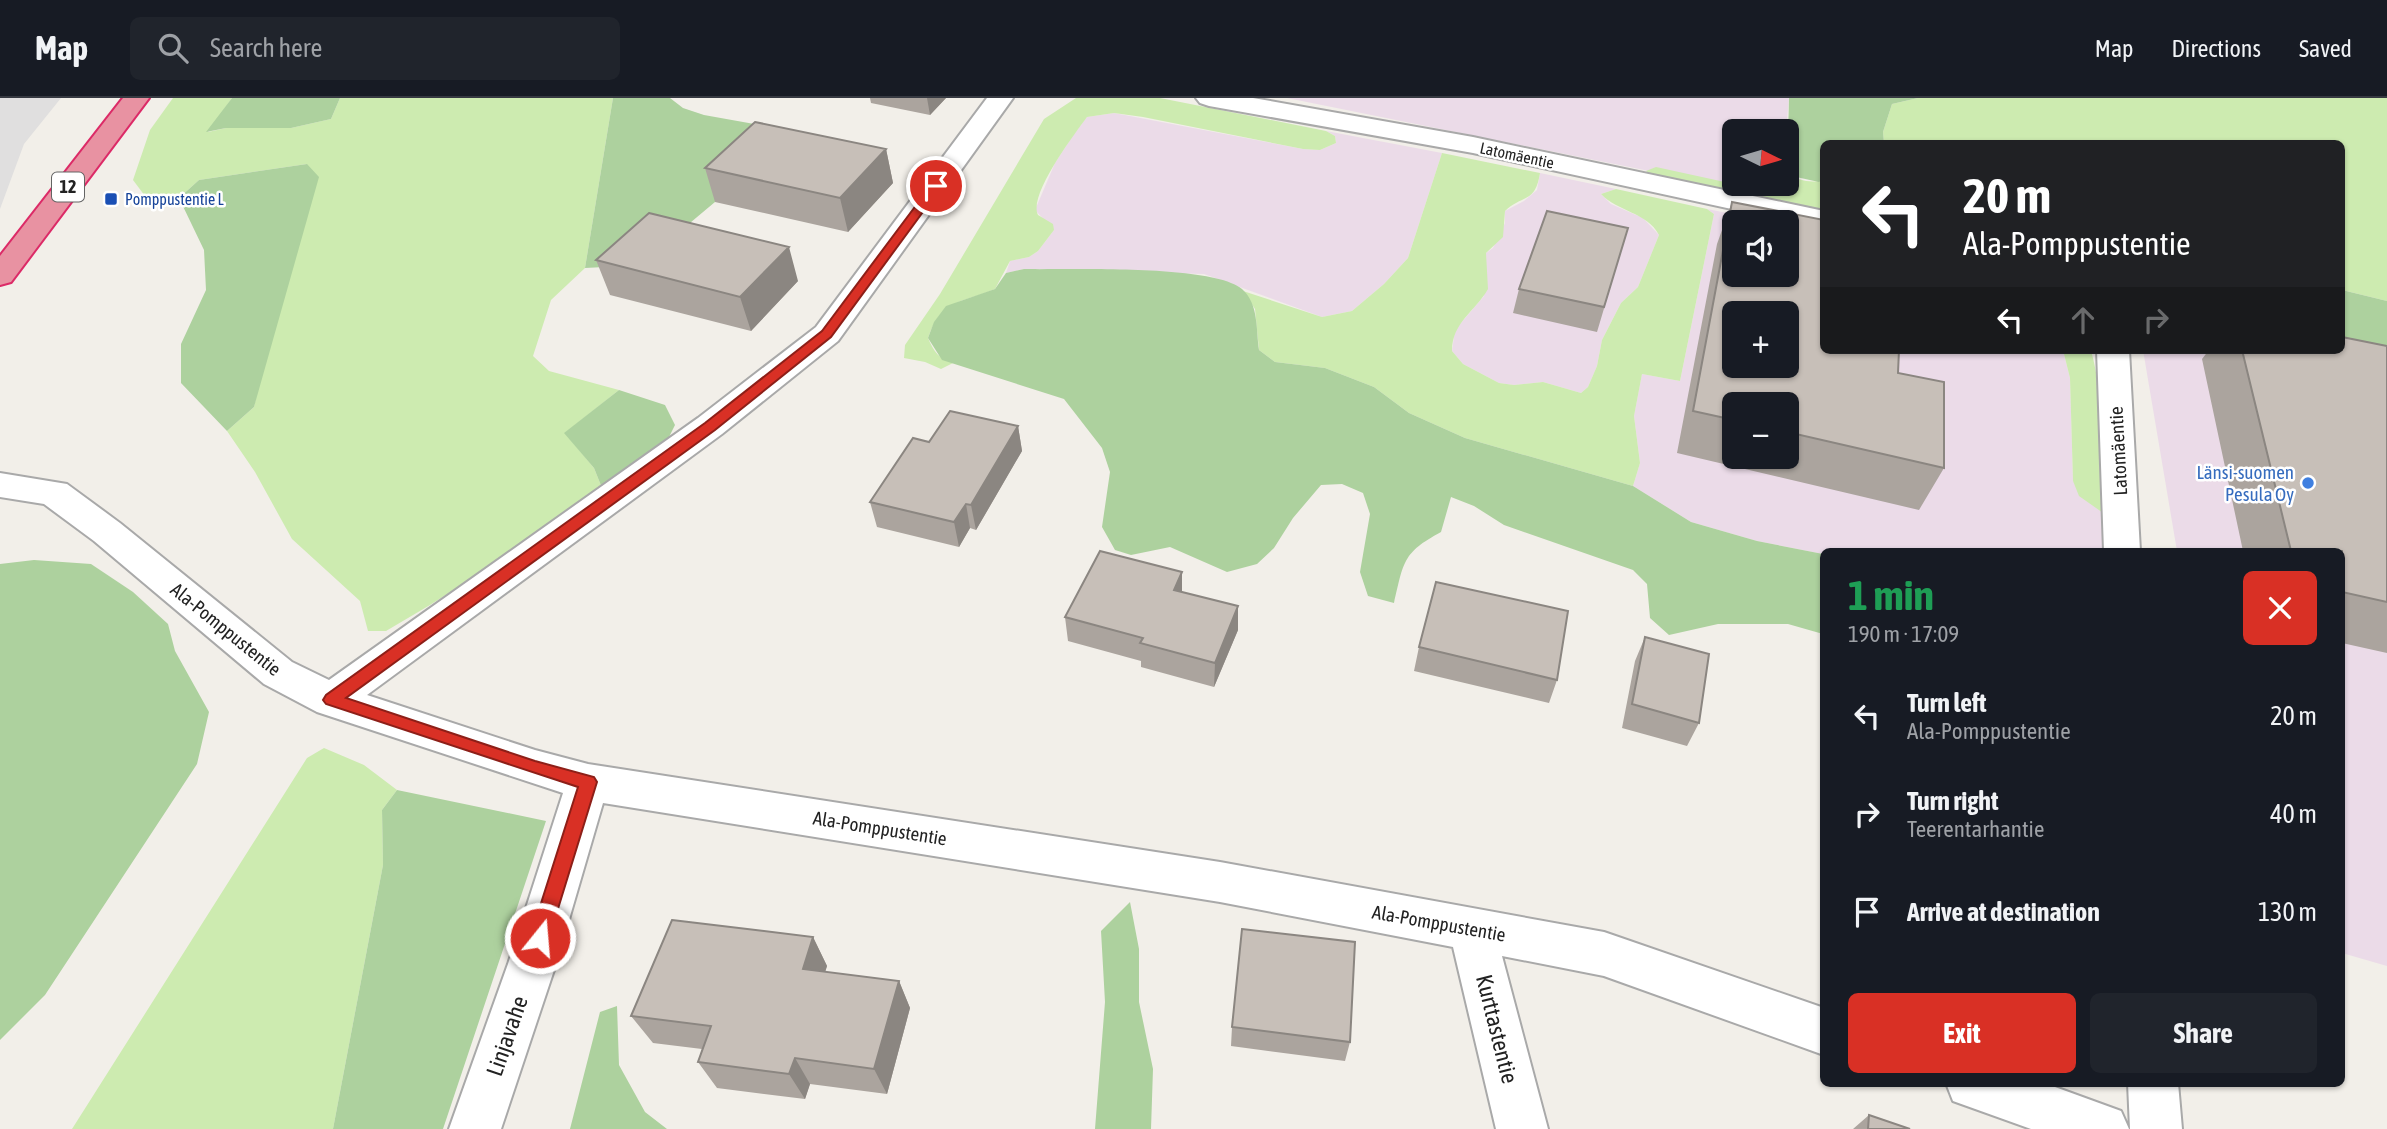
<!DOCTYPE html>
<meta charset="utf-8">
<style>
:root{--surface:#171b24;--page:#20242c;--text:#f1f3f6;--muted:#9ea1a6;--line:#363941;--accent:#d93025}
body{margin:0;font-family:"Asap Condensed",sans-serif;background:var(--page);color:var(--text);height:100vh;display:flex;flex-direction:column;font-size:26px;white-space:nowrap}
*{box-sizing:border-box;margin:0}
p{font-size:23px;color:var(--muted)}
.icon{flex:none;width:38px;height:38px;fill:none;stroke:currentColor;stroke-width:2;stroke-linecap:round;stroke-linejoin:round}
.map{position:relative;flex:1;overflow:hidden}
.details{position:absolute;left:1820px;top:450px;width:525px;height:539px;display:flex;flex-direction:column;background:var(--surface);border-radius:10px;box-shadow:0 2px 5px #0004}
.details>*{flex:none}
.guide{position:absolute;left:1820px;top:42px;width:525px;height:214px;border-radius:10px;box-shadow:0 2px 5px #0004;background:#202124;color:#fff;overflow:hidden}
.needle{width:46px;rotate:95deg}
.controls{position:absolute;left:1722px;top:21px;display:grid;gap:14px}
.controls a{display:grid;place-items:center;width:77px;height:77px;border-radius:10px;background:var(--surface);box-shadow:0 2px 5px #0004;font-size:35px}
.pin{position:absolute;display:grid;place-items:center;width:60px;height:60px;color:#fff;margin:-30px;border:4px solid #fff;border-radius:50%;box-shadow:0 2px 7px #0007}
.me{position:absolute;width:77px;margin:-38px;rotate:17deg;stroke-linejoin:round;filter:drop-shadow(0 0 5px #0008)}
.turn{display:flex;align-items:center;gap:24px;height:147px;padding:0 28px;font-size:32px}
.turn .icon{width:91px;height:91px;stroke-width:2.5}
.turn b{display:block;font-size:49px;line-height:60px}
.lanes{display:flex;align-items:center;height:66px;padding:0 28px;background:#0003;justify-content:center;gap:35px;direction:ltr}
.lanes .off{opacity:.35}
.round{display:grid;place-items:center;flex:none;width:74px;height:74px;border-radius:10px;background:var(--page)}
.head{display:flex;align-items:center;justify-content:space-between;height:119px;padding:0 28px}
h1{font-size:42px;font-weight:700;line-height:52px;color:#1e9e55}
.primary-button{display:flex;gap:14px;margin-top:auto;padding:14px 28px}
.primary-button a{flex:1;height:80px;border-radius:10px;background:var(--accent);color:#fff;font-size:28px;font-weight:700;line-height:80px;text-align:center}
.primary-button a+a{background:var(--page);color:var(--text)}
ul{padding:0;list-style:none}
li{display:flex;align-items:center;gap:21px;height:98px;padding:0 28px}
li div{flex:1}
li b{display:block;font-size:26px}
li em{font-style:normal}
header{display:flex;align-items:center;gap:42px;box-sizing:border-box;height:98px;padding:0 35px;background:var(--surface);border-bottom:2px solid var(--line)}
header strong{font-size:33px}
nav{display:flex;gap:38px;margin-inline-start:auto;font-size:24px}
.search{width:490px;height:63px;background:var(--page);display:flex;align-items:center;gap:18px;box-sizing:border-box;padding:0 24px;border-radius:10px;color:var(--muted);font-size:26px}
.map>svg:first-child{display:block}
</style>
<header>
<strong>Map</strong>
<div class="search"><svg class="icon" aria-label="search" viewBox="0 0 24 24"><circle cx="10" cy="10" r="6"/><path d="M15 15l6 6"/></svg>Search here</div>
<nav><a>Map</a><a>Directions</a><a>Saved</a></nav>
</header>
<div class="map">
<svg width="2387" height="1031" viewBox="0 0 2387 1031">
<rect width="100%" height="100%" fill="#f2efe9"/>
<path fill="#e0dfdf" d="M0,0H61L24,46L0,111Z"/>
<path fill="#ebdbe8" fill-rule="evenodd" d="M1287,0H1789L1786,33H1734V86H1781L1778,99Z
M1114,15L1303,51L1320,52L1336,45L1335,38L1326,33L1442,55L1408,160L1384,186L1352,213L1322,219L1204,176L1024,171L1006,175L1010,163L1029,159L1038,153L1054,132L1035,112L1055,65L1074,36L1087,19Z
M1540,75L1616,91L1601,96L1611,106L1643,120L1659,137L1638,189L1621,205L1602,242L1597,268L1588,289L1581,295L1543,284L1514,287L1499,285L1463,266L1452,253L1455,232L1484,198L1486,155L1493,150L1505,125V113L1524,103L1537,92Z
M1707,111L1773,124H1734V177H1787L1824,252H2063L2070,280L2073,383L2106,417L2108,453H1824L1823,456L1757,443L1691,424L1633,388L1640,365L1634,318L1642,276L1680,283L1714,116ZM1734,215H1787V268H1734ZM1734,306H1787V359H1734Z
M2143,252H2261L2387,276V868L2342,855V453H2177Z"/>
<path fill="#cdebb0" d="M173,0H232L208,34L226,30H291L331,21L340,0H613L585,170L551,202L533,258L549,273L619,292L565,335L594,370L602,390L519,450L430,507L386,533H368L360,503L292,441L255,374L227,333L254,309L307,66L199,82L179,100L151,106L133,82L150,32Z
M1076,0H1160L1326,33L1335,38L1336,45L1320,52L1303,51L1143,19L1114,15L1087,19C1074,37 1028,97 1038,117L1053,126L1054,132L1038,153L1029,159L1010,163L995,191C960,206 942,200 928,240C934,254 939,261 953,265L941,271L925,264L904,260L905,247L940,196L1044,21Z
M1918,0H2387V203L2342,192V46H1884L1883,34L1892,6Z
M1442,55L1540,75C1535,106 1523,96 1505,113L1503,139L1486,155L1488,191C1475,214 1452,224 1452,253L1463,266L1499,285L1514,287L1543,284L1581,295L1588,289L1597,268L1602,242L1621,205L1638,189L1659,137C1647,114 1618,114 1601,96L1616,91L1707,111L1714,116L1680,283L1642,276L1634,318L1640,365L1633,388L1465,340L1409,315L1374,289L1325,270L1275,264L1259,252L1255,211L1243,193L1322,219L1352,213L1384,186L1408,160Z
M1656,69L1734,86L1768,89L1787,86V77C1798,81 1813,87 1823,81V114L1650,77L1646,73Z
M2063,252H2091C2105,305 2104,363 2106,417L2079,398L2073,383L2070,280Z
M324,650L364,667L397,692L382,712L383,767L333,1031H72L307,660Z"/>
<path fill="#add19e" d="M232,0H340L331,21L291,30H226L206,34Z
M613,0H670L683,10L704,17L787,32L715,104L672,140L624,168L585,170Z
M1789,0H1918L1892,6L1883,34L1884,45L1824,46L1823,81L1819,84L1787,77Z
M307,66L319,79L254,309L227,333L181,285V246L206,192L204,152L179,100L199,82Z
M1024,171C1068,172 1212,166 1242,191C1259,206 1256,232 1259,252L1275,264L1325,270L1374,289L1409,315L1465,340L1633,388L1691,424L1757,443L1823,456V536L1788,526H1718L1669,537L1650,520L1647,486L1633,472L1504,427L1474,408L1451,399L1441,434C1402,455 1404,464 1394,505L1368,498L1360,474L1370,416L1363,395L1342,386L1321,387L1293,420L1274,450L1257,466L1227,474L1170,449L1131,457L1115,452L1102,429L1110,374L1102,350L1064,301L942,262L928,240L934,224L946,208L995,191L1006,175Z
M2342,192L2387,203V276L2342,252Z
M619,292L665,307L675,327L666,345L602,390L594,370L564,335Z
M34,462L91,466L133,494L168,526L175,553L209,614L197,666L45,897L0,942V466Z
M397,692L546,723L443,1031H333L383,767L382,712Z
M1130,804L1139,851V904L1153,971L1151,1031H1095L1105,904L1101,833Z
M617,908L619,967L645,1014L667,1031H570L600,914Z"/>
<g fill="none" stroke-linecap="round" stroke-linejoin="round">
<g stroke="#a9a9a9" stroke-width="4">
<path id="street" d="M987,0H1013L838,243L722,336L367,597L535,652L588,666L1220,764L1604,834L1824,910V957L1604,878L1502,858L1548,1031H1496L1453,849L1220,804L603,705L556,866L501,1031H449L508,866L563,695L317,614L264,586L94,443L44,406L0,399V375L67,386L120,425L292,564L329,582L698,320L816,229Z
M1196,0H1253L1473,39L1824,113V131L1473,55L1209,8L1200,5Z
M2097,252H2129L2140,453H2104Z
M1946,985H2044L2121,1013L2129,1031H2031L1953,1003Z
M2128,985H2178L2182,1031H2130Z"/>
</g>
<g stroke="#dc2a67" stroke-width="4">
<path id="highway" d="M123,0H149L11,184L0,187V158Z"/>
</g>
<use href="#street" fill="#fff" fill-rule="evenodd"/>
<use href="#highway" fill="#e892a2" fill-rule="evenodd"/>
</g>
<path fill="#aba49e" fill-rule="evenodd" d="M870,0H946L930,17L871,5Z
M886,51L893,85L848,134L715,104L705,70Z
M1732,104L1898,275L1944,370L1919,412L1677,355L1717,146ZM1734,306H1787V359H1734Z
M1628,130L1597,234L1513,215L1519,191Z
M596,162L798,183L751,233L610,197Z
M2387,248V555L2342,545V453H2243L2202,261L2209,252H2342Z
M1018,328L1022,353L976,432L970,430L959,449L877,429L870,404L929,344Z
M1065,519L1238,532L1214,589L1141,569V563L1068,543Z
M1645,539L1699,625L1687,648L1622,630L1635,563Z
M1419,549L1557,582L1549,605L1414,573Z
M813,839L827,868L825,874L899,883L910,910L887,996L810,986L805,1001L717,990L698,964L702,951L653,945L631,918Z
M1232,929L1350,944L1345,963L1231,948Z
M1869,1017L1910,1031H1853Z"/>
<path fill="#8b8681" d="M927,0H946L930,17Z
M886,51L893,85L848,134L840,100Z
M789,149L798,183L751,233L740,199Z
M1018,328L1022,353L976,432L971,407Z
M966,406L970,430L959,449L954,424Z
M1182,474V498L1174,492Z
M1238,508V532L1214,589L1215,565Z
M813,839L827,868L817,899L803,871Z
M899,883L910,910L887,996L874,971Z
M795,960L810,986L805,1001L789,976Z"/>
<path fill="#c7bfb8" stroke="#8b8681" stroke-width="2" fill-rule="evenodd" d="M755,24L886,51L840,100L705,70Z
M1732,104L1824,122V252H1899L1898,275L1944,284V370L1787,334V306H1734V322L1693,313ZM1734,124H1787V177H1734ZM1734,215H1787V268H1734Z
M1547,113L1628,130L1604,209L1519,191Z
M649,115L789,149L740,199L596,162Z
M2342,239L2387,248V504L2342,494V453H2291L2242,252H2342Z
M950,313L1018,328L971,407L966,406L954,424L870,404L913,340L929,344Z
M1100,453L1182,474L1174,492L1238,508L1215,565L1140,545L1143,540L1065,519Z
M1436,484L1568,513L1557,582L1419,549Z
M1645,539L1709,556L1699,625L1632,606Z
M672,822L813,839L803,871L899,883L874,971L795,960L789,976L698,964L711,928L631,918Z
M1242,831L1355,844L1350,944L1232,929Z
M1869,1017L1910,1031H1868Z"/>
<path fill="#d93025" stroke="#8d1f18" stroke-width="2" d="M932,86L942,88L831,239L715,332L346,600L535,663L594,679L597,684L549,840L546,846L540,849L533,846L530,840L578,689L326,606L323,602L326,597L705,325L822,233Z"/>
<rect fill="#1a4fb4" stroke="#fff" stroke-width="2.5" x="104" y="94" width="14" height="14" rx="3.5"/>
<circle fill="#3f7fe0" stroke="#fff" stroke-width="2.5" cx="2308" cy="385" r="7"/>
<g text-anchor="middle" stroke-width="5" stroke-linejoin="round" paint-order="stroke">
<g font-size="16" fill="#222" stroke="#fff">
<text transform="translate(1517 57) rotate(12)" y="6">Latomäentie</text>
</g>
<g font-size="16" fill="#164399" stroke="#fff" text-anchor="start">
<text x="125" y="107">Pomppustentie L</text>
</g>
<rect fill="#fff" stroke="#646464" stroke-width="2" x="52" y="74.5" width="32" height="29" rx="5"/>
<g font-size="18" font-weight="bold" fill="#222">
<text x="68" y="95">12</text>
</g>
<g font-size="19" fill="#222" stroke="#fff">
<text transform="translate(2118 353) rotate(-93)" y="7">Latomäentie</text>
<text transform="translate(226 531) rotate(39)" y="7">Ala-Pomppustentie</text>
<text transform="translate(880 730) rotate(9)" y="7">Ala-Pomppustentie</text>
<text transform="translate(1439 825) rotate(10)" y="7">Ala-Pomppustentie</text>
</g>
<g font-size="19" fill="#366cbe" stroke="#fff" text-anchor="end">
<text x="2294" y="381">Länsi-suomen<tspan x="2294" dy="22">Pesula Oy</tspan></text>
</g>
<g font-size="23" fill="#222" stroke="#fff">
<text transform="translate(1497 931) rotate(76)" y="8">Kurttastentie</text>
<text transform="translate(507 938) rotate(-71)" y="8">Linjavahe</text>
</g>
</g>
</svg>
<div class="controls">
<a><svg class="needle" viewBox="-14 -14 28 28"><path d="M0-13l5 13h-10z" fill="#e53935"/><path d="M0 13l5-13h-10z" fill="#9ea1a6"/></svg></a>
<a><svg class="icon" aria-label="sound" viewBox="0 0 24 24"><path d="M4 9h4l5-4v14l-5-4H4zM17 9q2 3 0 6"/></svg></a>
<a>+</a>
<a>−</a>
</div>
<div class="pin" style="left:936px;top:88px;background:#d93025"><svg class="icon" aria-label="arrive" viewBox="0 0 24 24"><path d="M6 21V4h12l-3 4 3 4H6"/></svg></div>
<svg class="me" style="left:540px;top:840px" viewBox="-20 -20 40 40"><circle r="17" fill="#d93025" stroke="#fff" stroke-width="3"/><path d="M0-11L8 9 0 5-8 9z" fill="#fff"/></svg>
<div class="guide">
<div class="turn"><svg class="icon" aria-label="left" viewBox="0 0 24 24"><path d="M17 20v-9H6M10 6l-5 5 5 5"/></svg><div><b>20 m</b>Ala-Pomppustentie</div></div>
<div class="lanes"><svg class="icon" aria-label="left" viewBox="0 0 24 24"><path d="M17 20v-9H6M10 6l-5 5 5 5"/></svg><svg class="icon off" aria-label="ahead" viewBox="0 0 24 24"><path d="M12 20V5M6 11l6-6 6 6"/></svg><svg class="icon off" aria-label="right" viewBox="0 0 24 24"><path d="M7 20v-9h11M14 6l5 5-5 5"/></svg></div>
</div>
<section class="details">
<div class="head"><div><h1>1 min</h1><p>190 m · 17:09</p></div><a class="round" style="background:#d93025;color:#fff"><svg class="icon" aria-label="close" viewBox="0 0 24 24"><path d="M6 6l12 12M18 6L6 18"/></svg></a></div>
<ul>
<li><svg class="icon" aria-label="left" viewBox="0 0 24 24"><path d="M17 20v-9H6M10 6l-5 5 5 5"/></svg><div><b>Turn left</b><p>Ala-Pomppustentie</p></div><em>20 m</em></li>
<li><svg class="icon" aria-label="right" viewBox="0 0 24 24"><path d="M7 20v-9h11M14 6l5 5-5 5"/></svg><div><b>Turn right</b><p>Teerentarhantie</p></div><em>40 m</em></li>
<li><svg class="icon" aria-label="arrive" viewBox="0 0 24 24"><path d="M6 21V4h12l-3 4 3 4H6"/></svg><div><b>Arrive at destination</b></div><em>130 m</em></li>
</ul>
<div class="primary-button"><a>Exit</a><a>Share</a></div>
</section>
</div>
